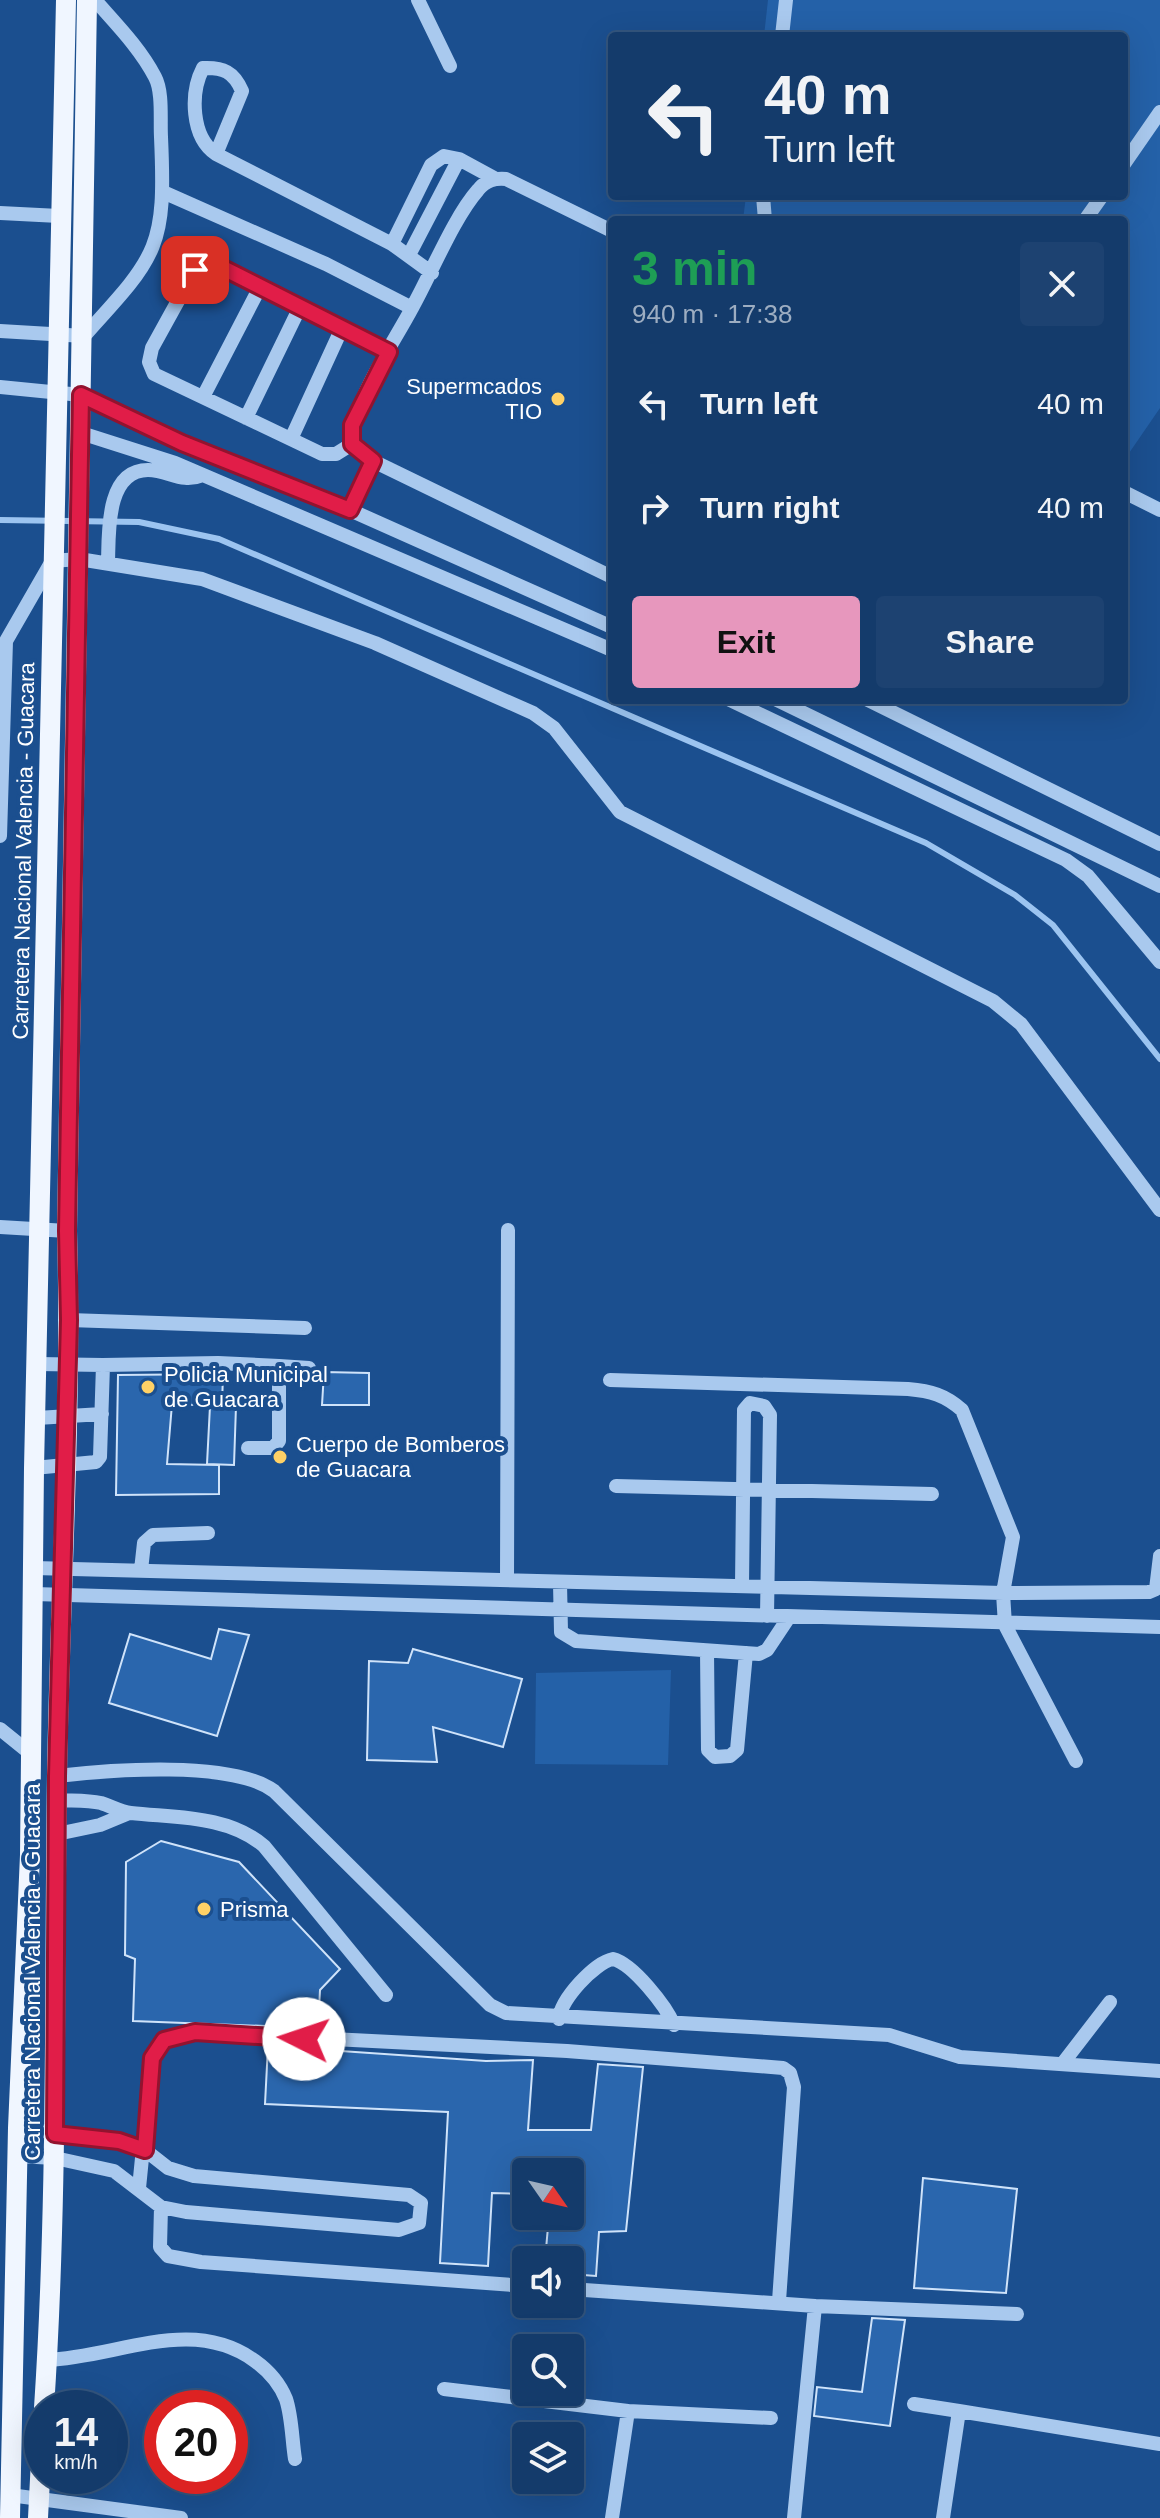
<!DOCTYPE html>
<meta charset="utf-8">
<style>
:root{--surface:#143b6b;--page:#1d4271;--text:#f1f3f6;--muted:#9dadc1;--line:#33557e;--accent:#e797bd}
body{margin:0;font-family:Helvetica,sans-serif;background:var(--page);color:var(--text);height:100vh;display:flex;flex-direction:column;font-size:30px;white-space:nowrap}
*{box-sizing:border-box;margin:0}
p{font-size:26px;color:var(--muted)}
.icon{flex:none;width:44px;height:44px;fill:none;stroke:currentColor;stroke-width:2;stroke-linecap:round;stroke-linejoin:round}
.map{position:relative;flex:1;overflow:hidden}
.drawer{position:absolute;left:608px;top:216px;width:520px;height:488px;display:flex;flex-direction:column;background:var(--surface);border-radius:8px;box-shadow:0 8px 32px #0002,0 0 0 2px var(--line)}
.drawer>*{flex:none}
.hud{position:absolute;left:608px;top:32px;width:520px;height:168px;border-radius:8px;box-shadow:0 8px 32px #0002,0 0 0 2px var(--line);background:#143b6b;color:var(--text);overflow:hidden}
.needle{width:52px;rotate:124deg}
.tools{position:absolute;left:512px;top:2158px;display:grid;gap:16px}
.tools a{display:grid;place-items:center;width:72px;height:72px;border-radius:8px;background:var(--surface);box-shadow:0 8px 32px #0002,0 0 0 2px var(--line);font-size:40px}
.speed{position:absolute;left:24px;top:2390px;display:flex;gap:16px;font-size:40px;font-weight:700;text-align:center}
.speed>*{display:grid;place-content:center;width:104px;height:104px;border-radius:50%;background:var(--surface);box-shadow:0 8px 32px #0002,0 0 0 2px var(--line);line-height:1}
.speed small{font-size:20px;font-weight:400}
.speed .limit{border:12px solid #d22;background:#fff;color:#111}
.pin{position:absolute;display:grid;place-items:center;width:68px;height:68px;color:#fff;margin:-34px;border-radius:16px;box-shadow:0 4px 12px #0006}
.me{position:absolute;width:88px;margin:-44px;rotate:274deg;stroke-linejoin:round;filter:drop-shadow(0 0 6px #0008)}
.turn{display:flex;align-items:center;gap:28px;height:168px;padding:0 24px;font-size:36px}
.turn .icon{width:104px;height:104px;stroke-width:2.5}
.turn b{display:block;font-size:56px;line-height:68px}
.round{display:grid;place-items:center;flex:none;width:84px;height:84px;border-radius:8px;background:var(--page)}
.head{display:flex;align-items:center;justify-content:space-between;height:136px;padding:0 24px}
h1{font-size:48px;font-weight:600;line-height:60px;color:#1e9e55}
.cta{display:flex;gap:16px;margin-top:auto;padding:16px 24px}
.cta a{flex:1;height:92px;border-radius:8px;background:var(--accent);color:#111;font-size:32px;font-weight:600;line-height:92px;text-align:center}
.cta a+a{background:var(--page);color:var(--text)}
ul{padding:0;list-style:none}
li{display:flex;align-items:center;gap:24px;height:104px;padding:0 24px}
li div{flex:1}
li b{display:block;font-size:30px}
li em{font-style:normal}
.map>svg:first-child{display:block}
</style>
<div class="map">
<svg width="1160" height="2518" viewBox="0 0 1160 2518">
<rect width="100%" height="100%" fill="#1b4f8f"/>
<path fill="#2461a8" d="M768,0H1160V408L1125,459L1124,220H743L746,196H1124V36H764Z
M671,1670L668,1765L535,1764L536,1673Z"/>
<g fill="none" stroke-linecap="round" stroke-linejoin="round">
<path stroke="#9cc4f0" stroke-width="6" d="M0,520L139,522L219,539L926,843L1015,895L1053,925L1160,1059"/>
</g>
<path fill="#2a66ad" stroke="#cfe3fa" stroke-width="2" d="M324,1372L369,1373V1405H322Z
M223,1374L222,1406L172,1404L167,1464L219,1465V1494L116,1495L118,1375Z
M210,1406H236L234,1465L207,1464Z
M219,1629L249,1635L217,1736L109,1703L130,1634L211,1659Z
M413,1649L522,1679L503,1747L433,1727L437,1762L367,1760L369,1661L408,1663Z
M161,1841L239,1862L340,1969L320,1990L318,2028L133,2021L135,1959L125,1955L126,1862Z
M268,2046L486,2061L533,2060L528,2130H591L598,2064L643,2067L626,2231L599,2232L596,2276L570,2274V2260H545L549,2216H570V2172H525L524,2194L492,2193L488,2266L440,2263L448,2112L265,2104Z
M923,2178L1017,2189L1006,2293L914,2288Z
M872,2318L905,2320L890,2426L814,2416L817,2387L862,2392Z"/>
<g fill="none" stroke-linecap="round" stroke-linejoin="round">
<path stroke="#a9c9ee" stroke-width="14" d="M418,0L450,66
M782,36L786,0
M216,154L242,91C234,72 223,67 203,68C190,93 191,137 216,154L392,244L432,273
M1124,164L1160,112
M163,192L326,264L412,308C392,346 352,401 352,444L373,461L612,577
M763,196L765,220
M0,213L59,216
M1085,220L1102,196
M392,244L431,165L444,156L459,159L494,178
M409,255L459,159
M412,308C431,274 454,217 478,190C486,180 495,178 506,179L612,231
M0,331L84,336C158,255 166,248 161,137C160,119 163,92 155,77C140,48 116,24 95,0
M0,387L81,395L182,443L350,510L612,627
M203,397L260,287
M246,418L300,307
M81,433L175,463L612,650
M291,439L342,328
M352,444L336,454H322L154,374L149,362L152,348L195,270L209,265L221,267L389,352
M1124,492L1160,510
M350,510L373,461
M108,563C109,535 105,470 148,470C169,470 181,484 203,475
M730,700L1066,860L1088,876L1160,962
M777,700L1160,886
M868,700L1160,844
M0,836L6,641L52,561L79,559L202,579L375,643L533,713L554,728L620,812L993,1001L1021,1024L1160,1210
M0,1227L67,1231
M69,1320L305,1328
M103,1365L218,1363L279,1366V1441L273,1448H248
M279,1366L309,1368
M610,1380L908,1389C931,1391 945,1395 962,1410L1013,1537L1003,1593L1005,1625L1076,1761
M37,1418L102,1414
M34,1468L96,1462L100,1457L103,1365L38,1364
M616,1486L932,1494
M34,1568L1003,1593L1149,1592L1156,1589L1160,1556
M141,1570L144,1543L153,1535L208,1533
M507,1580L508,1230
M560,1583L561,1632L576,1641L759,1654L767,1650L789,1617
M742,1585L744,1410L750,1403L764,1406L770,1415L767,1616
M34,1594L1160,1627
M707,1651L708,1750L715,1757L730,1756L737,1750L746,1653
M0,1729L31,1754
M57,1776C110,1770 232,1760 274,1791L490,2005L506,2013L889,2035L960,2057L1160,2071
M57,1800C71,1801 87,1800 101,1803C111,1806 121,1812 131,1813C175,1818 228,1815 264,1846L386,1995
M57,1834L100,1825L129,1813
M559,2019C561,1999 594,1963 613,1959C633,1964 666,2006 674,2025
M1063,2063L1110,2002
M18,2156L55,2158L114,2171L161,2207L186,2212L399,2230L419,2223L421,2203L409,2195L194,2176L168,2168L145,2150L119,2141L18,2128
M139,2188L152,2058C165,2038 172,2035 195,2032L567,2051L783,2068L790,2073L794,2087L779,2301
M161,2207L160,2247L168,2256L201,2262L526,2286
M570,2289L815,2306L1017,2314
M47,2360C118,2357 192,2315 255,2361C269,2371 279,2382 286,2399C292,2417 292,2440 295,2459
M444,2389L628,2411L771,2418
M914,2404L959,2411
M10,2495L181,2518
M612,2518L628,2411
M794,2518L815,2306
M943,2518L959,2411L1160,2444"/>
<path stroke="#f0f6ff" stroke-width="20" d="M44,2408C58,2197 54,1986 57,1774C60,1594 72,1412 67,1231L87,0
M10,2518L18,2128L30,1855L34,1468L66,0
M38,2518L42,2440"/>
</g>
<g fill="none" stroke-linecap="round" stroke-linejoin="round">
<g stroke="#92132f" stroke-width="20">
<path id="route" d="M195,270L209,265L221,267L389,352L352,425V444L373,461L350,510L182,443L81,395L67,1231L69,1320L57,1776L55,2134L119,2141L145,2150L152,2058L164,2040L195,2032L304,2039"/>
</g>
<use href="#route" stroke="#e11d48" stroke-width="14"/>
</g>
<g fill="#ffd166" stroke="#1b4f8f" stroke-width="3">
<circle cx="558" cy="399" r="8"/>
<circle cx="148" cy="1387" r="8"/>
<circle cx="280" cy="1457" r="8"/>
<circle cx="204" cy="1909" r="8"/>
</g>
<g text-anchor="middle" stroke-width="8" stroke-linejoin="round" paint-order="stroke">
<g font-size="22" fill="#fff" stroke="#1b4f8f" text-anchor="start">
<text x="542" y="394" text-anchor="end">Supermcados<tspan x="542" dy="25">TIO</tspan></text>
<text x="164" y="1382">Policia Municipal<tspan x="164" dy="25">de Guacara</tspan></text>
<text x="296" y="1452">Cuerpo de Bomberos<tspan x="296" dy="25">de Guacara</tspan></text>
<text x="220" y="1917">Prisma</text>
</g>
<g font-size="22" fill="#fff" stroke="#1b4f8f">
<text transform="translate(23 851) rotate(-89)" y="8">Carretera Nacional Valencia - Guacara</text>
<text transform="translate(32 1972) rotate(-90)" y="8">Carretera Nacional Valencia - Guacara</text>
</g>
</g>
</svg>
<div class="tools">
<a><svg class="needle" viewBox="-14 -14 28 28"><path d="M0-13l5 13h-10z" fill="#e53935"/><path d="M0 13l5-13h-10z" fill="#9dadc1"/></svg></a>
<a><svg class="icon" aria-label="sound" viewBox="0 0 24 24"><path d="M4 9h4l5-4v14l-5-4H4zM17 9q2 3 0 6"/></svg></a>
<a><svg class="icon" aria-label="search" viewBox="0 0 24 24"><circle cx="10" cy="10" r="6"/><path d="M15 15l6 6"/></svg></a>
<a><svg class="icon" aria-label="layers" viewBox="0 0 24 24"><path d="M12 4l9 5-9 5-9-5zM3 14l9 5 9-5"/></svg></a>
</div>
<div class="speed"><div>14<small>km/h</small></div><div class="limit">20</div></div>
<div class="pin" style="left:195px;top:270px;background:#d93025"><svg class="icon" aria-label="arrive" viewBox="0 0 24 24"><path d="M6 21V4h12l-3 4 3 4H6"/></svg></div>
<svg class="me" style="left:304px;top:2039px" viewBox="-20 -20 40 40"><circle r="19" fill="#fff"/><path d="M0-13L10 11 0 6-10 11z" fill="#e11d48"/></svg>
<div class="hud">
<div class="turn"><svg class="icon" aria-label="left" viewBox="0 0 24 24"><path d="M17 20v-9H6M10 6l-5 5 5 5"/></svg><div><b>40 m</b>Turn left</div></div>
</div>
<section class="drawer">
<div class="head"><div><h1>3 min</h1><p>940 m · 17:38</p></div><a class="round"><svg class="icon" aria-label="close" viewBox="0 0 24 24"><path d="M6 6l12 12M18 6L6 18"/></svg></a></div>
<ul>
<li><svg class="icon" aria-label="left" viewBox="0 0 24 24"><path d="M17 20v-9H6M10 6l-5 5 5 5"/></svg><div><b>Turn left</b></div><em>40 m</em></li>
<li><svg class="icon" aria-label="right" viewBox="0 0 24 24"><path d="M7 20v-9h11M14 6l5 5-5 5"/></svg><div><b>Turn right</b></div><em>40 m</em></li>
</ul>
<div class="cta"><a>Exit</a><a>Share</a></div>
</section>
</div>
